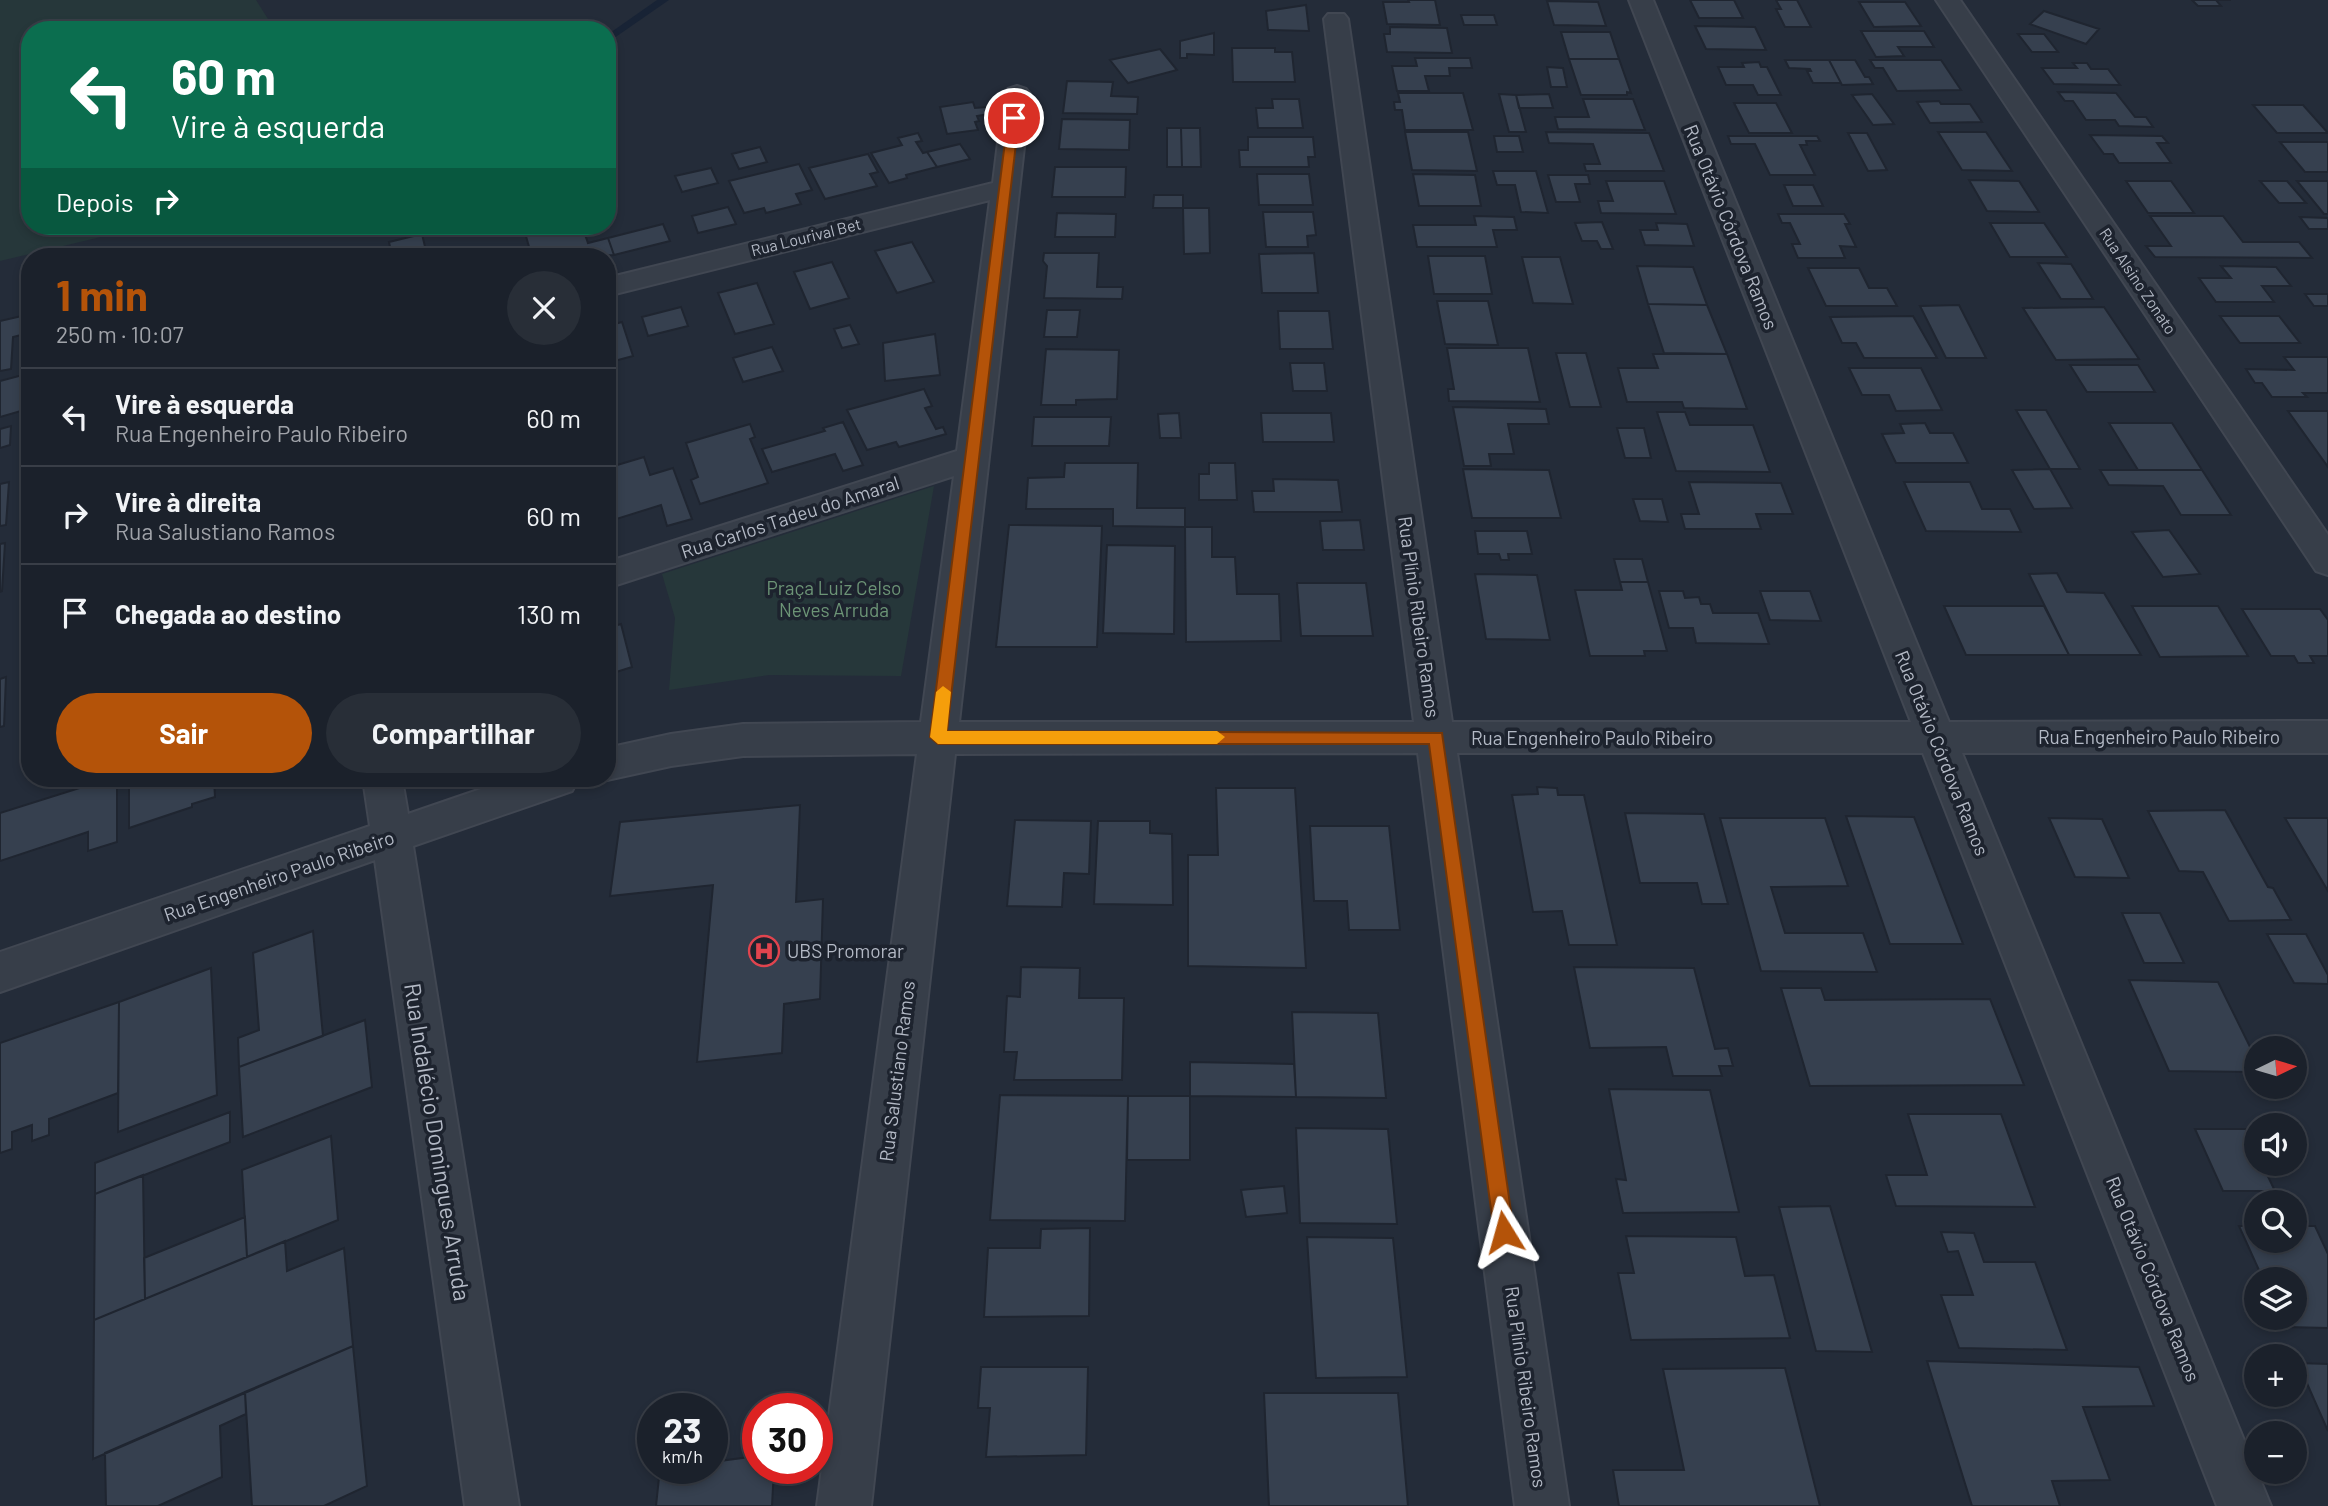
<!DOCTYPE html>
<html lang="pt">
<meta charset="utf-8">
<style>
:root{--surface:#1b212b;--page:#282e37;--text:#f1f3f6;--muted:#a0a3a9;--line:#393e47;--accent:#b45309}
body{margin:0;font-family:Barlow,sans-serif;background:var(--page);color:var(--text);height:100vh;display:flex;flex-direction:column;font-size:26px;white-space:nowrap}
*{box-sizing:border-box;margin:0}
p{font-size:23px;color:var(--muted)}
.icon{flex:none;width:38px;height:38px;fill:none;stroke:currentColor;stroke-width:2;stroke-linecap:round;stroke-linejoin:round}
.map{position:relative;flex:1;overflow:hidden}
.sheet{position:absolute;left:21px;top:248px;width:595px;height:539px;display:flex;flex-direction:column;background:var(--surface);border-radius:28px;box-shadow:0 4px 10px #0003,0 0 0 2px var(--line)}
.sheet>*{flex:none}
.banner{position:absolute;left:21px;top:21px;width:595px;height:214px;border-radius:28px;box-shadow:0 4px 10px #0003,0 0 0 2px var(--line);background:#0b6e4f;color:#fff;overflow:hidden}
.needle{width:46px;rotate:85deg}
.controls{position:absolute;left:2244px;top:1036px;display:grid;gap:14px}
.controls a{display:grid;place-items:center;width:63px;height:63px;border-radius:50%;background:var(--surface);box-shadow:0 4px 10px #0003,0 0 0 2px var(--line);font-size:35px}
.speed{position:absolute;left:637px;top:1393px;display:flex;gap:14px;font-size:35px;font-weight:700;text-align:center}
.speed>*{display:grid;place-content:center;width:91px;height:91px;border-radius:50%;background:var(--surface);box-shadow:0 4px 10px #0003,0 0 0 2px var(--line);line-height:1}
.speed small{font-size:18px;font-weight:400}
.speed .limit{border:10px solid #d22;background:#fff;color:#111}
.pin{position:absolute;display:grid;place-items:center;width:60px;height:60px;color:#fff;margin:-30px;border:4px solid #fff;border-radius:50%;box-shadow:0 2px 7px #0007}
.me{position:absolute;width:77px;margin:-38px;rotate:352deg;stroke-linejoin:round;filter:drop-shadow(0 0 5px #0008)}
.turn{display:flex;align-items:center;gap:24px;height:147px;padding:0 35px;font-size:32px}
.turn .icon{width:91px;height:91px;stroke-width:2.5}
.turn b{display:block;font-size:49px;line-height:60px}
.then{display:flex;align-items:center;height:66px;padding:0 35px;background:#0003;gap:14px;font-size:26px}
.round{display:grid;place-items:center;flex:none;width:74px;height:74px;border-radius:37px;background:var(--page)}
.headline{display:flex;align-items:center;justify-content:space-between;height:119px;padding:0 35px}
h1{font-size:42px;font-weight:700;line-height:52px;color:var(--accent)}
.cta{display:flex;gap:14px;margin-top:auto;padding:14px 35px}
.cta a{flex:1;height:80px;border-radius:42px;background:var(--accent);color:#fff;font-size:28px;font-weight:700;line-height:80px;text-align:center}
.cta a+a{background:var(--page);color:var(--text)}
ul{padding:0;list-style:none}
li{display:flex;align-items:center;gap:21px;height:98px;padding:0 35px;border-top:2px solid var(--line)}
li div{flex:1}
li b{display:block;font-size:26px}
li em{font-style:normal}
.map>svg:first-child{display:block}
</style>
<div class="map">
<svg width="2328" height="1506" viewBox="0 0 2328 1506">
<rect width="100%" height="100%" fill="#242c39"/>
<path fill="#26373a" d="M0,0H256L275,30H30V226H147L0,261Z
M934,486L901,676L769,675L669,690L675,618L662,574Z"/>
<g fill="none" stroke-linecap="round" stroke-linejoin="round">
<path fill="#182335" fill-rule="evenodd" d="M657,0H669L607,43V35Z"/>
</g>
<path fill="#36404f" stroke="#1f2530" stroke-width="2" d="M1408,0H1435L1440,25L1387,24L1383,2H1409Z
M1690,0H1734L1743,18H1699Z
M1776,0H1797L1811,27H1785L1776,9H1781Z
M2192,0H2231H2216L2221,6H2198Z
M1547,1L1598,2L1606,26L1554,25Z
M1859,2H1905L1921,26L1874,27Z
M1306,5L1309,31L1268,30L1266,11Z
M2044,11L2099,29L2086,44L2030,24Z
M1461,15H1494L1497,25H1464Z
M1695,26L1755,27L1766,50L1706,49Z
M1390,27L1447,28L1452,53L1387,52L1384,34H1390Z
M1861,31H1924L1934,47H1898L1904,56L1876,57Z
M1561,32H1610L1619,59H1569Z
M1214,33V55L1187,54V58H1180V41Z
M2018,34H2044L2058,52H2032Z
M1232,48H1275V52H1292L1295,82H1233Z
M1160,49L1177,70L1128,83L1110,60Z
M1415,58H1470L1472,68H1449L1450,76H1425L1429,91H1397L1392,66H1417Z
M1569,59H1619L1631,93L1627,92V95H1581Z
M1785,60H1829L1841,83H1813L1807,71H1811L1810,69L1789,68Z
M1829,60H1855L1865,77H1869L1873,84L1842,85Z
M1870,60H1941L1961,90L1897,91L1883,68H1875Z
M1759,62L1761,67H1767L1781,95H1758L1753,85H1726L1718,67H1744L1742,63Z
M2073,63H2087L2091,69H2108L2120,85L2054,84L2042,68H2077Z
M1547,67L1563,68L1567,87H1551Z
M1067,81L1113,82L1111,96L1138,97L1137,114L1063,113Z
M2058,92L2116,93L2135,117H2146L2153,127L2119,126L2115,120H2086L2073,101H2065Z
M1398,93H1463L1473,130H1405L1402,110H1395L1394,102H1400Z
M1499,94L1516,95L1526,132H1509Z
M1549,94L1553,108H1519L1516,95Z
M1872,94L1894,124L1873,125L1852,95Z
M1272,99H1299L1303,128H1258L1256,108H1273Z
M1583,99H1633L1645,130L1558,129L1555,117H1589Z
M1939,101L1941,104H1970L1982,122L1930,123L1917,102Z
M973,102L975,108L987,107L989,114L977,116L979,121L975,122L978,130L947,134L940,107Z
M1734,103H1776L1792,133H1749Z
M2253,105H2303L2328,133H2277Z
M1062,119L1130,120L1129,150L1059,149Z
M1167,128H1181L1182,167H1167Z
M1181,128H1200L1201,167H1182Z
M1405,132H1468L1477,171L1412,170Z
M1546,132L1649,133L1664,171H1586L1584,164H1600L1593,144L1549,143Z
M1938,132H1986L2012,171L1962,170Z
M918,133L922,141L916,142L923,153L927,152L937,167L906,175L907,178L889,183L871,153L902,145L898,138Z
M1848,133H1867L1887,170L1868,171Z
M2090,135L2162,136L2168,143H2157L2171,163H2119L2113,154H2104Z
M1494,136H1519L1523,152H1497Z
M1728,136H1817L1820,141H1806L1807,145H1800L1815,175H1770L1755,144H1731Z
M1248,137H1313L1315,157H1308L1309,167H1240L1239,150H1248Z
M2280,142H2328V172H2305Z
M960,144L970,159L937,167L927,152Z
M760,147L767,162L739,169L732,154Z
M868,154L878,172L870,174L877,186L825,199L809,168Z
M799,164L812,190L796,194L801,204L766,213L764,208L744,213L729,181Z
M1055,167H1126L1125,197H1052Z
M711,168L718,183L682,192L675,176Z
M1493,171H1536L1548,213L1521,212L1515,185H1497Z
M1257,174H1309L1313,205H1259Z
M1413,174L1475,175L1481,206H1419Z
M1548,175H1588L1590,184H1575L1580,202H1556Z
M1969,180L2019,181L2039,212L1987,211Z
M1606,181H1664L1676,214L1601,213L1598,201H1613Z
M2126,181H2171L2194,213H2148Z
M2260,181H2287L2306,203H2279Z
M2297,181H2328V214H2324Z
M1784,185H1813L1823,206H1793Z
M1154,195H1183V208H1153Z
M728,207L736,224L698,233L692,216Z
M1183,208H1209L1210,253L1184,254Z
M1263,212H1313L1316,235L1307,236L1308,247H1266Z
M1057,213L1116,214L1115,237H1055Z
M1778,214H1844L1850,224H1845L1856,247L1840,246L1845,258H1798L1792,244H1800L1790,223H1782Z
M1474,216L1514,217L1517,230H1493L1497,247H1417L1413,225H1476Z
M2150,216H2223L2243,242H2299L2312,258L2155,257L2146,246H2171Z
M2300,217L2328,218V229H2309Z
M1602,222L1613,249H1601L1597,241H1582L1575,223Z
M1656,223L1687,224L1694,246L1645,245L1640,230H1658Z
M1990,223H2044L2067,257H2010Z
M663,224L670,241L614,255L608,238Z
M523,226H582L588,243L608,238L614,255L532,257Z
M422,234L427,255L392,257L389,242Z
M912,242L934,282L897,293L875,251Z
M1044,253H1099L1097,287H1123L1122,299L1044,298L1047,266L1043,261Z
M1314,253L1318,293H1262L1259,254Z
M1428,256H1485L1492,294H1434Z
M1522,257H1560L1573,304L1533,303Z
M832,262L849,298L810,309L794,272Z
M2038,263L2071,264L2093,299H2061Z
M1637,266L1693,267L1707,305L1648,304Z
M2221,266L2276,267L2291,286H2262L2274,302H2216L2199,278H2231Z
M1808,268H1859L1869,288H1887L1897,306H1826Z
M757,283L774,324L735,334L718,293Z
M2305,294H2328V306H2314Z
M1437,301H1488L1498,345L1445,344Z
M1648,304L1707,305L1727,354L1664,353Z
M1959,305L1986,358H1946L1920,306Z
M681,307L688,326L648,336L642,317Z
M2104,307L2139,359L2056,360L2023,308Z
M1047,310H1080L1077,337H1044Z
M1278,311H1329L1333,349H1280Z
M26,315L25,334L13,337L11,369L0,371V321Z
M1913,316L1937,358H1864L1856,343H1842L1830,317Z
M2220,316H2279L2300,343H2240Z
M622,322L633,356L607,363V326Z
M850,325L859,344L842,348L834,329Z
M935,334L940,375L885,381L883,343Z
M772,347L783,371L743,382L733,358Z
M1447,348H1528L1540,402L1449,401L1448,389H1454Z
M1046,349L1119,350L1117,399L1076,400V405H1041Z
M1556,353H1586L1601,407H1570Z
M1653,354H1727L1747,409L1684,408L1682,402H1627L1618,368H1658Z
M2284,357H2328V393H2303L2307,397H2272L2262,383H2255L2246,369L2294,370Z
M1290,363H1324L1327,391H1293Z
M2070,365H2138L2155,392H2087Z
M1849,368H1921L1942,410L1896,411L1889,395H1862Z
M30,373V389L22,390L21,411L0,417V381Z
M924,389L932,406L925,408L936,429L943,427L946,434L899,447L896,442L867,450L847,410Z
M1453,407L1546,409L1549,424H1508L1514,454H1489L1491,466H1464Z
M2016,410H2046L2080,469H2050Z
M2288,411H2328V467Z
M1657,412H1685L1690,425H1753L1770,472L1676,471Z
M1179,413L1181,438H1160L1158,414Z
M1261,413H1331L1334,442H1263Z
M1034,417H1111L1109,446H1032Z
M843,422L863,465L843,471L835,454L772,472L762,449L825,431L823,428Z
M1925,423L1930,433H1953L1968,463H1896L1882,434L1904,433L1900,424Z
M2109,423H2172L2202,470H2138Z
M750,424L755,437L750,439L768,483L700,504L691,480L698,477L686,443Z
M11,426L10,445L0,448V429Z
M1617,428H1644L1651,458H1625Z
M644,457L650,475L673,468L692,519L667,526L661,505L607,522V468Z
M1065,463H1138L1137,508H1185V527L1113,526V509H1026L1028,478L1064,477Z
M1209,463H1235L1237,500H1199V474H1209Z
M1463,469L1549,470L1561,518H1472Z
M2050,469L2072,508L2034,509L2012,470Z
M2100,470H2202L2231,515H2181L2163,486L2109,485Z
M1273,479L1338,480L1342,512H1254L1252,491H1274Z
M9,482L6,525L0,526V484Z
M1689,482L1781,483L1793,514H1756L1761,529H1685L1681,514H1699Z
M1904,482H1970L1982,509H2010L2021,532L1926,531Z
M1633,499H1662L1668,522L1640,521Z
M1360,520L1364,550H1323L1320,521Z
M1009,525L1102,526L1097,647H996Z
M1185,527H1212V557H1235L1237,594H1279L1281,641L1186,642Z
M2169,530L2200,574L2163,577L2132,532Z
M1475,531H1527L1532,554H1508L1509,560H1501L1499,554H1478Z
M5,543L2,591L0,592V544Z
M1107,545L1175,546L1174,634L1103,633Z
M1614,559H1642L1648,582H1620Z
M2057,573L2067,592L2104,593L2141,655H2069L2029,574Z
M1475,574L1537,575L1550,640L1486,639Z
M1620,582H1648L1667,651H1644L1645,656H1590L1575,590H1622Z
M1297,583H1366L1373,636H1301Z
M1659,591H1683L1685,598L1699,597L1701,604H1710L1713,613H1758L1769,644L1696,643L1693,628H1669Z
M1760,591H1810L1821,621L1770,620Z
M1944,606H2044L2069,655H1966Z
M2132,606H2218L2248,656L2160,657Z
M2242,609H2320L2328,620V656H2310L2314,663H2298L2294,656H2271Z
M621,624L632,667L607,675V628Z
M6,677L4,726L0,727V679Z
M108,779H117V842L88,851V832L0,861V813Z
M129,779H214L215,797L192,804V807L129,828Z
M1537,787L1557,788L1558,795H1584L1617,945H1569L1562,911L1533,912L1512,795L1538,794Z
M1216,788H1295L1306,968L1188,966V855H1218Z
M800,805L796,902L823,899L820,999L784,1004L782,1053L697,1062L713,885L610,896L620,822Z
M2225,810L2268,887L2273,888L2291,920L2229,921L2203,872L2179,871L2148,811Z
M1625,813L1704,814L1728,904H1702L1697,883H1640Z
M1846,816L1914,817L1963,944H1890Z
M1720,818H1825L1848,886L1771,887L1785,933H1863L1877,972L1761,971Z
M2049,818L2102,819L2129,878L2075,877Z
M2285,818H2328V891Z
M1015,820L1091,821L1089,874L1064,873L1062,907L1007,906Z
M1098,821H1150V833L1172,834L1173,905L1094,904Z
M1310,826H1389L1400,930H1349L1347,901H1314Z
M2122,913H2160L2184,963H2144Z
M313,931L323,1036L239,1067L238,1038L259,1030L253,953Z
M2267,934H2306L2328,975V984L2294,983Z
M1021,967L1080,968L1079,998H1124L1122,1080H1014L1017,1052H1004L1007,996L1020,997Z
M1574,967L1694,968L1715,1049L1728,1048L1733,1066H1719L1722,1076H1673L1666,1047L1590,1048Z
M211,968L217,1095L118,1132L119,1002Z
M2129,980L2218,982L2256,1059V1072L2169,1071Z
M1781,988H1821L1825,1000L1990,999L2024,1085L1810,1086Z
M119,1002L118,1093L49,1119V1135L32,1141V1125L12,1132V1149L0,1153V1043Z
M1292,1012L1378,1013L1386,1098L1296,1097Z
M365,1020L372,1087L243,1137L239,1067Z
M1190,1062L1294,1064L1296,1097L1190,1096Z
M1609,1089L1710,1090L1739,1212L1623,1213L1616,1179L1626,1180Z
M1000,1095L1128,1096L1125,1221L990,1220Z
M1128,1096H1190V1160H1127Z
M230,1112V1142L95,1194V1163Z
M1908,1114H2001L2035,1207L1896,1206L1886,1175H1927Z
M1296,1128L1388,1129L1397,1224L1300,1223Z
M2195,1129H2246L2256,1150V1164H2262L2275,1191H2223Z
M331,1136L338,1220L247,1257L242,1170Z
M143,1175L145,1299L94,1320L95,1194Z
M1284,1186L1287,1213L1246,1217L1241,1190Z
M1830,1206L1872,1352L1816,1351L1779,1207Z
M245,1217L247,1257L145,1299L144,1258Z
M2239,1226H2256V1241H2294V1226H2315L2328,1254V1328L2284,1327L2280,1318H2294V1279H2263Z
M1090,1228L1089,1316L984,1317L988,1248H1040L1041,1229Z
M1941,1232L1974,1233L1984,1262H2035L2067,1350L1959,1348L1941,1295H1973L1958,1251L1948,1252Z
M1626,1236L1736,1237L1745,1276L1774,1275L1790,1338L1631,1340L1618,1273H1634Z
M1307,1237L1393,1238L1407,1377L1316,1378Z
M285,1241L287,1271L344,1248L353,1346L93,1459L94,1320Z
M353,1346L367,1486L324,1506H252L245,1392Z
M1927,1361L2139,1367L2154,1406L2083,1407L2110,1480L2052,1481L2060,1506H1972Z
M2298,1363L2328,1364V1431Z
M981,1367H1088L1086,1455L986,1457L990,1408H978Z
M1785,1368L1820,1506H1619L1613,1470H1684L1663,1369Z
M245,1392L246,1414L220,1426L222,1477L158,1506H106L105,1453Z
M1264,1393H1398L1408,1506H1269Z
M758,1456V1468H774L772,1506H656L660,1468H712V1462Z"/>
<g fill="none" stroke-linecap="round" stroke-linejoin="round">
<g stroke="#414752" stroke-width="4">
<path id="minor" d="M1629,0H1653L1949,722L2328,721V753H1962L2271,1506H2217L1923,753H1457L1569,1506H1515L1418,753L955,754L871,1506H817L917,754L743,756L671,766L607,780L603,779H607V748L671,734L743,724L921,722L954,476L607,588V562L957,451L990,200L607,296V278L993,183L1004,94L1008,89L1017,86L1026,89L1030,94L959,722H1414L1324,19L1328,14H1344L1348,19L1452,722H1911Z
M1936,0H1960L2328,535V575L2316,571Z
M363,779H402L408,814L510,779H578L572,791L413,846L519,1506H465L375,860L0,992V952L370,826Z"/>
</g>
<use href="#minor" fill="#373e49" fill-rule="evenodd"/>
</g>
<path fill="#b45309" stroke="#753606" stroke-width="2" d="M1014,115L1019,118L947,731L1442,733L1514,1232L1511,1239L1504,1242L1497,1239L1494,1232L1429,744H938L930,737L1008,118Z"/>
<path fill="#f59e0b" d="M943,686L951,692L947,731H1217L1225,737L1217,744H938L930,737L936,692Z"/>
<defs>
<g id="hospital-ring" transform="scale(1.575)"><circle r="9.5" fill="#1d232e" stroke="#e0444e" stroke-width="1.5"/><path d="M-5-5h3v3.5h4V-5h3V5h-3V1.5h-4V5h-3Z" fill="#e0444e"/></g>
</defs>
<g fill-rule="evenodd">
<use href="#hospital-ring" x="764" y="951"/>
</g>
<g text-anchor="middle" stroke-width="7" stroke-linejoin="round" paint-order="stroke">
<g font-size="16" fill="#b3b9c5" stroke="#1d232e">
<text transform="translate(806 237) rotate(-14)" y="6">Rua Lourival Bet</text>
<text transform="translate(2138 281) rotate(56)" y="6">Rua Alsino Zonato</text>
</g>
<g font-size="19" fill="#b3b9c5" stroke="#1d232e">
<text transform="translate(1731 227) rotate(68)" y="7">Rua Otávio Córdova Ramos</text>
<text transform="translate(790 517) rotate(-18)" y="7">Rua Carlos Tadeu do Amaral</text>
<text transform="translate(1419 617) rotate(82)" y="7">Rua Plínio Ribeiro Ramos</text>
<text x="2159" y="744">Rua Engenheiro Paulo Ribeiro</text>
<text x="1592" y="745">Rua Engenheiro Paulo Ribeiro</text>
<text transform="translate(1942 753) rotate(68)" y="7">Rua Otávio Córdova Ramos</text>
<text transform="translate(279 876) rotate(-19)" y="7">Rua Engenheiro Paulo Ribeiro</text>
<text transform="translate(897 1071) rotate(-83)" y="7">Rua Salustiano Ramos</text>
<text transform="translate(2153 1279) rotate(68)" y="7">Rua Otávio Córdova Ramos</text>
<text transform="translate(1526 1387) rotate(82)" y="7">Rua Plínio Ribeiro Ramos</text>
</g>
<g font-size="19" fill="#6c9476" stroke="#1d232e">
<text x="834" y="595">Praça Luiz Celso<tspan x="834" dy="22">Neves Arruda</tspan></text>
</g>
<g font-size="19" fill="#b3b9c5" stroke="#1d232e" text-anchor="start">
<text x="787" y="958">UBS Promorar</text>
</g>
<g font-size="23" fill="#b3b9c5" stroke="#1d232e">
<text transform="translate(437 1142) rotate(81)" y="8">Rua Indalécio Domingues Arruda</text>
</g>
</g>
</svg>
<div class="controls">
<a><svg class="needle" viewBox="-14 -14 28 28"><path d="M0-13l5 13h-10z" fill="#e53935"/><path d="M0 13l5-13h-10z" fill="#a0a3a9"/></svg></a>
<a><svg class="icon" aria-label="sound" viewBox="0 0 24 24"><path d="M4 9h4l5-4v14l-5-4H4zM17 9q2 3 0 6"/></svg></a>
<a><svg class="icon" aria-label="search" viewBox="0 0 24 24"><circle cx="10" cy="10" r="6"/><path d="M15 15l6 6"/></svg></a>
<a><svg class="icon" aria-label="layers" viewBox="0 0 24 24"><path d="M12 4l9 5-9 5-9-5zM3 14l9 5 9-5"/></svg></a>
<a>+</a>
<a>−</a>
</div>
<div class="speed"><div>23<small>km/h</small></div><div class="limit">30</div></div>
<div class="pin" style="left:1014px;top:118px;background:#d93025"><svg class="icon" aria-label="arrive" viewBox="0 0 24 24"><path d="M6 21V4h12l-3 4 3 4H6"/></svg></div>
<svg class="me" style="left:1504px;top:1232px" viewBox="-20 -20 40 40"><path d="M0-17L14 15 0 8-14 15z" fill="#b45309" stroke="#fff" stroke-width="4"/></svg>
<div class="banner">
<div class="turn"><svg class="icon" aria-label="left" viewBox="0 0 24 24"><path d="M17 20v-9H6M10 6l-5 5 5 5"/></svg><div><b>60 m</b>Vire à esquerda</div></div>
<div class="then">Depois<svg class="icon" aria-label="right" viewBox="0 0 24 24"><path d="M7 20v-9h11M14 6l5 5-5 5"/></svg></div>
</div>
<section class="sheet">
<div class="headline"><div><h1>1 min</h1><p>250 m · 10:07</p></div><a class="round"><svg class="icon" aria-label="close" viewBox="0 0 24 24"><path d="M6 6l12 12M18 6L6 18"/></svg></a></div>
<ul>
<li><svg class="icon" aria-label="left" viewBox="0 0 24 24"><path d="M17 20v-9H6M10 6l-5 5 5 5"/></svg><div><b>Vire à esquerda</b><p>Rua Engenheiro Paulo Ribeiro</p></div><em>60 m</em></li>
<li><svg class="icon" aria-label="right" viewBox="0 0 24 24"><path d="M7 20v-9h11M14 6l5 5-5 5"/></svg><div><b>Vire à direita</b><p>Rua Salustiano Ramos</p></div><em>60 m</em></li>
<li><svg class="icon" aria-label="arrive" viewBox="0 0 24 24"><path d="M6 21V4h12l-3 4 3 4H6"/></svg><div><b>Chegada ao destino</b></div><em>130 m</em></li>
</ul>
<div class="cta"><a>Sair</a><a>Compartilhar</a></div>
</section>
</div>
